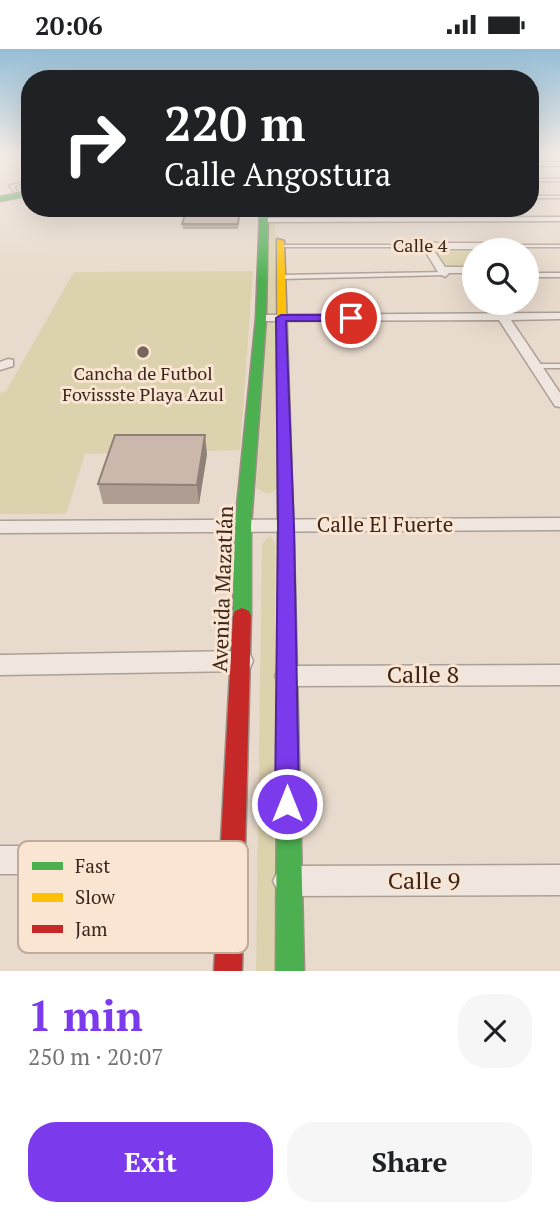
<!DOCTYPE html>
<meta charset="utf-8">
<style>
:root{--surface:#fff;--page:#f6f6f6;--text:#202124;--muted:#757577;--accent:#7c3aed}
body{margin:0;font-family:"PT Serif",serif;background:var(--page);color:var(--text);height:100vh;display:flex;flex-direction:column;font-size:26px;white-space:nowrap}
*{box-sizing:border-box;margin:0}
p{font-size:23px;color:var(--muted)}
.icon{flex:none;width:38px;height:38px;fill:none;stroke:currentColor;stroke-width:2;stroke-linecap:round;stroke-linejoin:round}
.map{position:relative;height:922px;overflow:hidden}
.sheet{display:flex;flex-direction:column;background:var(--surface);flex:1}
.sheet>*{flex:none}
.hud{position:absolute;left:21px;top:21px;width:518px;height:147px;border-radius:28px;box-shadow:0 7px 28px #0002;background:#202124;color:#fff;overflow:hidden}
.controls{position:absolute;left:462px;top:189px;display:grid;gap:14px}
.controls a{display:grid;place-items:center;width:77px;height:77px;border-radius:50%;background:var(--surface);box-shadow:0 7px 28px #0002;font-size:35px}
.pin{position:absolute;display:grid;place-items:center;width:60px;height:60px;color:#fff;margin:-30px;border:4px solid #fff;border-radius:50%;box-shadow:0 2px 7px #0007}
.me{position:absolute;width:77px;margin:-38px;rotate:0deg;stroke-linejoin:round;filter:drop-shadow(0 0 5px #0008)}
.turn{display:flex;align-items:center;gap:24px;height:147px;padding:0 28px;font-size:32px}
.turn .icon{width:91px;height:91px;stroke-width:2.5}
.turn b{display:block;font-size:49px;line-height:60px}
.round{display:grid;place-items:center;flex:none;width:74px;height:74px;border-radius:28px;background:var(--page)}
.summary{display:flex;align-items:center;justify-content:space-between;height:119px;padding:0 28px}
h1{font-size:42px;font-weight:700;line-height:52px;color:var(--accent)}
.action{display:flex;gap:14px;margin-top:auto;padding:14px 28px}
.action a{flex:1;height:80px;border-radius:28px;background:var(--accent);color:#fff;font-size:28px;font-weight:700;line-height:80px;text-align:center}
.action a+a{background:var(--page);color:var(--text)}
.status{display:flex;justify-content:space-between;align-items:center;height:49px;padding:0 35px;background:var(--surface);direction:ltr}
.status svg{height:19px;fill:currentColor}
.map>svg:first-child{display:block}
</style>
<div class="status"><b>20:06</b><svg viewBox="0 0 49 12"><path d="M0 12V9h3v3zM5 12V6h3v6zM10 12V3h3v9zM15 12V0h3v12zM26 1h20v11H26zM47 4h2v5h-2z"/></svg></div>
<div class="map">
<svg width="560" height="922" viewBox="0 0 560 922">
<rect width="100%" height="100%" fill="#e8dacc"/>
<path fill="#dcd2ad" d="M264,159H275L279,439L268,445L256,439Z
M432,199H512L514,201H474V220H444Z
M253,222L240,401L85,405L66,465H0V344L6,342L74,223Z
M270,486L275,495L278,922H256L262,495Z"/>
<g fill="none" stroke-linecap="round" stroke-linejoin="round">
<g stroke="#ad9f95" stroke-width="3">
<path id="lane" d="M530,130H560V132H530Z
M30,131V133L14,137L17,143H15L9,137Z
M530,147H560V149H530Z
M278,196H427L429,197L427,198H278Z
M495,196H560V198H495Z
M445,223L448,225L447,226L281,230L278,228L281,226Z
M560,224V228H534L531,226L534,224Z
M560,315V319H536L533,317L536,315Z"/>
</g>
<g stroke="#ad9f95" stroke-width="3">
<path id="street" d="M530,113H560V117H530Z
M560,168V172L264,173L260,171L264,169Z
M427,194H497L502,197L497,200H433L445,218H474V224H449L445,228L438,223L422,197Z
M508,195H514L519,201H509Z
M527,214L538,224V228H530L527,223Z
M560,264V270L511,271L560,344V358L555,357L499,271L266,272L260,269L266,266Z
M8,310L13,311V317L0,321V313Z
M560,469V481L0,484V472Z
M242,602L250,605L253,612L250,619L242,622L0,626V606Z
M560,616V636L286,637L278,634L275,627L278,620L286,617Z
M0,797H233L243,801L247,811L243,821L233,825H0Z
M560,816V846L288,847L278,842L273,832L278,822L288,817Z"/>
</g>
<g stroke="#9c8e85" stroke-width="3">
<path id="fast" d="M30,142V146L0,152V148Z
M260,159H268L266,269L251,477V567L249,572L242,575L235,572L233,567L235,477L256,269Z
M286,492L292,494L294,498L304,922H276L278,498L280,494Z"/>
</g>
<g stroke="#9c8e85" stroke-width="3">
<path id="slow" d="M277,190L284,192L294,498L292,502H280L278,498Z"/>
</g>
<g stroke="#9c8e85" stroke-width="3">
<path id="jam" d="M242,559L249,562L251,567L242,922H214L233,567L235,562Z"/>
</g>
<use href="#lane" fill="#eee6df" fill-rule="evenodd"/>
<use href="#street" fill="#eee6df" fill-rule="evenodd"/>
<use href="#fast" fill="#4caf50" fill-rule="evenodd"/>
<use href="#slow" fill="#ffc107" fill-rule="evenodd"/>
<use href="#jam" fill="#c62828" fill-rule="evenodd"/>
</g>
<path fill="#af9d94" d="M241,159L238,180H183L182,175L186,165H138V160Z
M207,405L199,455H103L98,435Z"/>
<path fill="#8f8078" d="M205,386L207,405L199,455L197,436Z"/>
<path fill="#ccb7ac" stroke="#8f8078" stroke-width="2" d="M138,159H240L238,175H182L187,160H138Z
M115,386H205L197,436L98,435Z"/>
<linearGradient id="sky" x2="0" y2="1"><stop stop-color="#95bdd6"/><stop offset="0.45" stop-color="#f5eee8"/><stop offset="1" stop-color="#f5eee8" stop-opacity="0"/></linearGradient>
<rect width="560" height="233" fill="url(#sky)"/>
<path fill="#7c3aed" stroke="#51269a" stroke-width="2" d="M281,266H351L356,269L351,272H286L294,477L299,755L296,764L287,767L279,764L275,755L278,477L276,269Z"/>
<circle fill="#78645a" stroke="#f9e5d1" stroke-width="2.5" cx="143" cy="303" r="7"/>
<g text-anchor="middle" stroke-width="6" stroke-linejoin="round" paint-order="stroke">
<g font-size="18" fill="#3c251c" stroke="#f9e5d1">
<text x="420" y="203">Calle 4</text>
</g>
<g font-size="18" fill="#3c251c" stroke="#f9e5d1">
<text x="143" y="331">Cancha de Futbol<tspan x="143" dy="21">Fovissste Playa Azul</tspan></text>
</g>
<g font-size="21" fill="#3c251c" stroke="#f9e5d1">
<text x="385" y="483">Calle El Fuerte</text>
<text transform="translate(223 540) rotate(-88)" y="7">Avenida Mazatlán</text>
</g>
<g font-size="24" fill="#3c251c" stroke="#f9e5d1">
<text x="423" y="634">Calle 8</text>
<text x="424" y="840">Calle 9</text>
</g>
</g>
<rect x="18" y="792" width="230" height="112" rx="10" fill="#f9e5d1" stroke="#c0ab9b" stroke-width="2"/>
<rect x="32" y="813" width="31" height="8" fill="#4caf50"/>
<rect x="32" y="844" width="31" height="9" fill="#ffc107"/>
<rect x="32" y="876" width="31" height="8" fill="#c62828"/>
<g font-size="19" fill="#3c251c">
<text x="75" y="824">Fast</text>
<text x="75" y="855">Slow</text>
<text x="75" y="887">Jam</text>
</g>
</svg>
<div class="controls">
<a><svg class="icon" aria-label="search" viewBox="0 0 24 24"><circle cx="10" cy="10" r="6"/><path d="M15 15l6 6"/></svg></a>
</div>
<div class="pin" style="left:351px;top:269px;background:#d93025"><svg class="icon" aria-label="arrive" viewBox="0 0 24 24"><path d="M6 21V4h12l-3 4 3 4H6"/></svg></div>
<svg class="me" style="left:287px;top:755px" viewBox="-20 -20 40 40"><circle r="17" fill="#7c3aed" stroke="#fff" stroke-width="3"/><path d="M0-11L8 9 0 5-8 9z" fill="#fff"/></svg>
<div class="hud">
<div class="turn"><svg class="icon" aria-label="right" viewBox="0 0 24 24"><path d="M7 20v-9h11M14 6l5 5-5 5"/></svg><div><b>220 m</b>Calle Angostura</div></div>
</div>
</div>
<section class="sheet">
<div class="summary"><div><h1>1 min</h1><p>250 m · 20:07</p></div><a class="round"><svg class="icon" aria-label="close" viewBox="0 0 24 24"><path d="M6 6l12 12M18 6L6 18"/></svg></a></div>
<div class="action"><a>Exit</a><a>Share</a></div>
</section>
